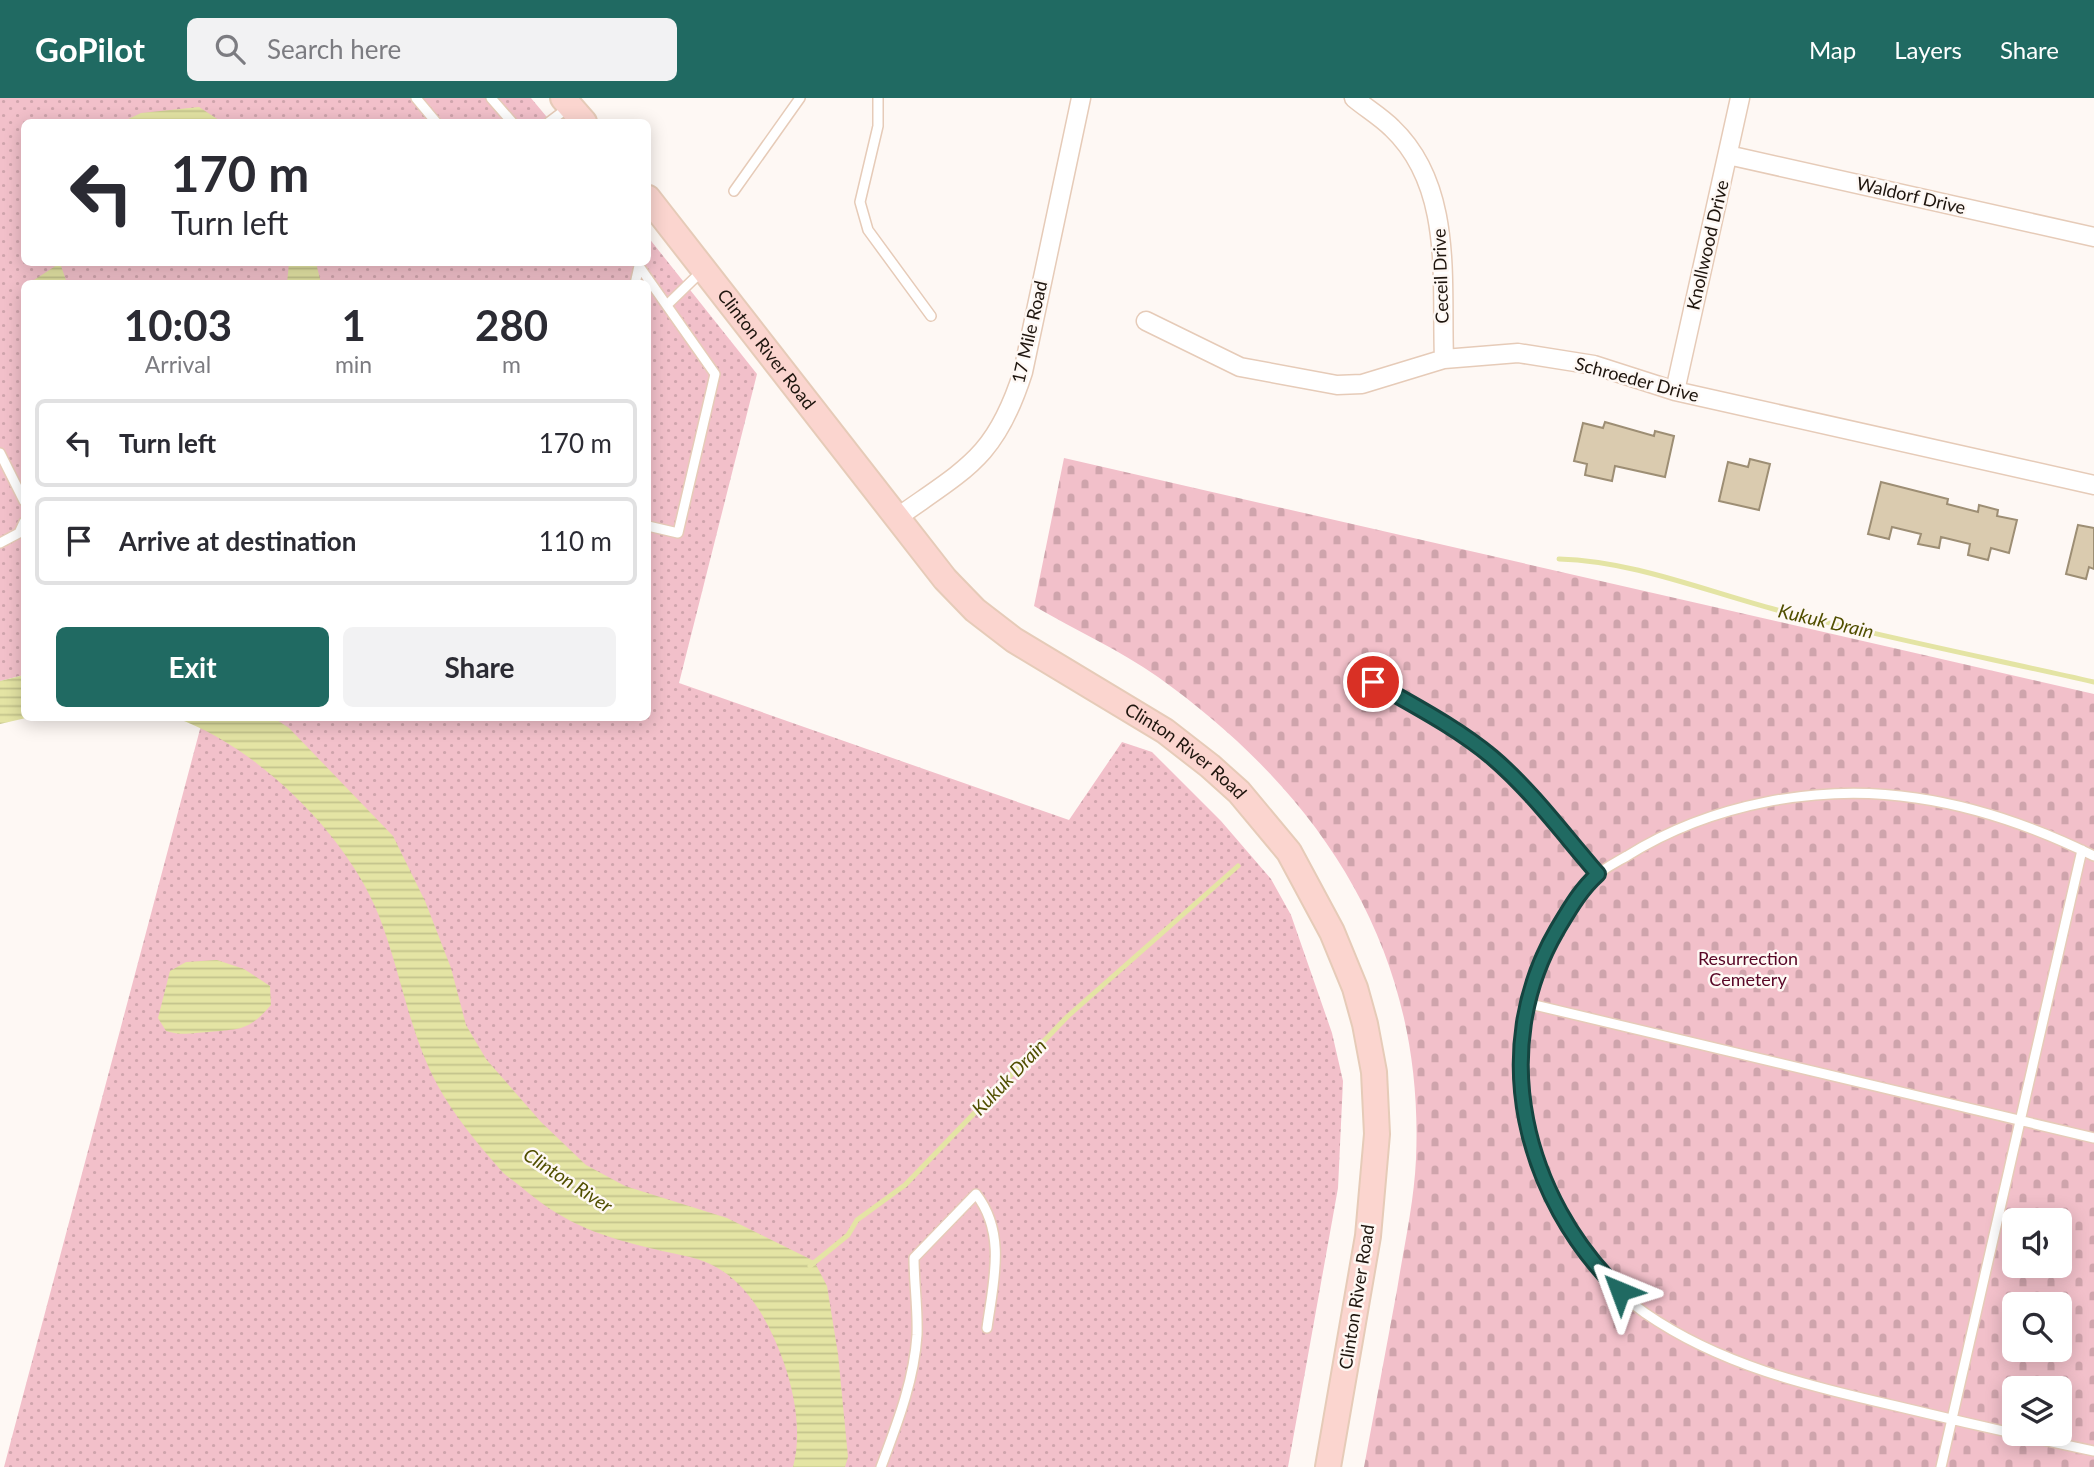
<!DOCTYPE html>
<style>
:root{--surface:#fff;--page:#f2f2f3;--text:#2b2b33;--muted:#7c7c81;--line:#e1e1e2;--accent:#206a62}
body{margin:0;font-family:Lato,sans-serif;background:var(--page);color:var(--text);height:100vh;display:flex;flex-direction:column;font-size:26px;white-space:nowrap}
*{box-sizing:border-box;margin:0}
p{font-size:23px;color:var(--muted)}
.icon{flex:none;width:38px;height:38px;fill:none;stroke:currentColor;stroke-width:2;stroke-linecap:round;stroke-linejoin:round}
.map{position:relative;flex:1;overflow:hidden}
.panel{position:absolute;left:21px;top:182px;width:630px;height:441px;display:flex;flex-direction:column;background:var(--surface);border-radius:10px;box-shadow:0 4px 18px #0003}
.panel>*{flex:none}
.hud{position:absolute;left:21px;top:21px;width:630px;height:147px;border-radius:10px;box-shadow:0 4px 18px #0003;background:#fff;color:var(--text);overflow:hidden}
.buttons{position:absolute;left:2002px;top:1110px;display:grid;gap:14px}
.buttons a{display:grid;place-items:center;width:70px;height:70px;border-radius:10px;background:var(--surface);box-shadow:0 4px 18px #0003;font-size:35px}
.pin{position:absolute;display:grid;place-items:center;width:60px;height:60px;color:#fff;margin:-30px;border:4px solid #fff;border-radius:50%;box-shadow:0 2px 7px #0007}
.me{position:absolute;width:77px;margin:-38px;rotate:316deg;stroke-linejoin:round;filter:drop-shadow(0 0 5px #0008)}
.turn{display:flex;align-items:center;gap:24px;height:147px;padding:0 35px;font-size:32px}
.turn .icon{width:91px;height:91px;stroke-width:2.5}
.turn b{display:block;font-size:49px;line-height:60px}
.eta{display:flex;justify-content:space-evenly;align-items:center;height:119px;text-align:center}
.eta b{font-size:42px;font-weight:700;line-height:49px}
.primary-button{display:flex;gap:14px;margin-top:auto;padding:14px 35px}
.primary-button a{flex:1;height:80px;border-radius:10px;background:var(--accent);color:#fff;font-size:28px;font-weight:700;line-height:80px;text-align:center}
.primary-button a+a{background:var(--page);color:var(--text)}
ul{padding:0;list-style:none}
li{display:flex;align-items:center;gap:21px;height:88px;margin:0 14px 10px;padding:0 21px;border:4px solid var(--line);border-radius:10px}
li div{flex:1}
li b{display:block;font-size:26px}
li em{font-style:normal}
header{display:flex;align-items:center;gap:42px;box-sizing:border-box;height:98px;padding:0 35px;background:var(--accent);color:#fff}
header strong{font-size:33px}
nav{display:flex;gap:38px;margin-inline-start:auto;font-size:24px}
.search{width:490px;height:63px;background:var(--page);display:flex;align-items:center;gap:18px;box-sizing:border-box;padding:0 24px;border-radius:10px;color:var(--muted);font-size:26px}
.map>svg:first-child{display:block}
</style>
<header>
<strong>GoPilot</strong>
<div class="search"><svg class="icon" aria-label="search" viewBox="0 0 24 24"><circle cx="10" cy="10" r="6"/><path d="M15 15l6 6"/></svg>Search here</div>
<nav><a>Map</a><a>Layers</a><a>Share</a></nav>
</header>
<div class="map">
<svg width="2094" height="1369" viewBox="0 0 2094 1369">
<defs>
<pattern id="grass-dots" width="8" height="8" patternUnits="userSpaceOnUse" patternTransform="scale(1.75)"><rect width="8" height="8" fill="#f2c0ca"/><path d="M2 2h.1M6 6h.1" fill="none" stroke="#cfa4ac" stroke-width="1.8" stroke-linecap="round"/></pattern>
<pattern id="cemetery-stones" width="16" height="16" patternUnits="userSpaceOnUse" patternTransform="scale(1.75)"><rect width="16" height="16" fill="#f2c0ca"/><path d="M2 7V4a2 2 0 0 1 4 0v3zM10 15v-3a2 2 0 0 1 4 0v3z" fill="#cfa4ac"/></pattern>
<pattern id="water-rules" width="6" height="5" patternUnits="userSpaceOnUse" patternTransform="scale(1.75)"><rect width="6" height="5" fill="#e4e4a4"/><path d="M0 2.5h6" fill="none" stroke="#c3c38c"/></pattern>
</defs>
<rect width="100%" height="100%" fill="#fef8f4"/>
<path fill="url(#grass-dots)" d="M0,0H531L551,24H24V164H648V139L757,276L679,585L1069,722L1122,644L1152,654L1221,723L1271,781L1291,817L1332,935L1343,983L1338,1090L1288,1369H4L203,620H648V186H24V577L0,583Z"/>
<path fill="url(#cemetery-stones)" fill-rule="evenodd" d="M1064,360L2094,596V1369H1364C1375,1310 1386,1251 1397,1192C1404,1148 1414,1105 1416,1061C1425,853 1323,697 1158,579C1120,552 1075,532 1034,508ZM2014,1122H2060V1167H2014ZM2014,1206H2060V1251H2014ZM2014,1290H2060V1335H2014Z"/>
<path fill="url(#water-rules)" d="M199,9L222,24H122L141,15Z
M60,165L67,185H31V184Z
M289,165H316L321,185H287Z
M24,577L26,620L0,626V583Z
M176,620H274L289,630L393,738L425,803L451,870L466,927L486,961L541,1024L586,1067L625,1088L727,1120L814,1163L827,1188L838,1256L848,1359L845,1369H793C802,1336 795,1297 784,1265C771,1228 749,1184 710,1166C694,1158 672,1156 654,1151C603,1139 567,1127 526,1093C517,1085 505,1078 498,1069C477,1045 453,1016 438,988C409,935 401,874 379,818C348,738 258,649 176,620Z
M217,862L244,871L270,888L271,907C249,933 240,931 209,934C191,935 182,938 166,933L158,920L170,873L186,864Z"/>
<g fill="none" stroke-linecap="round" stroke-linejoin="round">
<path stroke="#e4e4a4" stroke-width="5" d="M1559,461C1633,463 1705,493 1777,512C1882,539 1988,560 2094,584
M810,1168L848,1137L857,1122L905,1087L1068,918L1238,768"/>
</g>
<path fill="#dacbaf" stroke="#9d8e74" stroke-width="2" d="M1605,324L1654,338L1655,333L1674,338L1665,379L1615,368L1612,383L1585,377L1587,366L1574,363L1583,325L1603,330Z
M1750,361L1770,366L1759,412L1719,403L1728,364L1748,369Z
M1881,384L1948,401L1947,406L1978,414L1979,407L1998,412L1997,418L2017,422L2009,455L1991,450L1988,462L1968,457L1970,446L1941,439L1939,450L1918,446L1921,436L1892,429L1889,441L1868,436Z
M2078,427L2094,430V471L2089,469L2086,481L2066,476Z"/>
<g fill="none" stroke-linecap="round" stroke-linejoin="round">
<g stroke="#e6cbb8" stroke-width="12">
<path id="lane" d="M416,0L436,24
M491,0L512,24
M878,0V28L860,104L868,132L931,218
M549,24L569,9
M734,93L800,0
M635,186L639,168L715,276L678,435L648,428
M668,206L702,173
M0,355L24,403
M0,445L19,435L24,424
M1373,584C1413,607 1456,629 1492,659C1532,693 1564,737 1598,776
M2094,758C2037,730 1979,709 1916,700C1820,685 1710,706 1627,758C1615,765 1600,772 1590,783C1576,797 1567,816 1557,833C1520,897 1516,948 1527,1020C1538,1090 1586,1174 1645,1215C1720,1267 1808,1288 1896,1308C1962,1324 2028,1339 2094,1353
M1526,905L2094,1040
M881,1369C897,1326 914,1283 917,1237C918,1211 914,1185 914,1160L976,1096C1007,1136 993,1185 987,1230
M1941,1369L2082,752"/>
</g>
<g stroke="#e6cbb8" stroke-width="21">
<path id="street" d="M1354,0C1366,10 1381,19 1392,30C1454,89 1441,183 1444,261
M1728,57L2094,139
M1146,223L1240,269L1337,287L1362,286L1444,261L1518,255L1594,267L1675,293L2094,387
M1675,293L1740,0
M898,419C967,370 996,359 1023,274L1081,0"/>
</g>
<g stroke="#e6cbb8" stroke-width="28">
<g id="secondary">
<path d="M563,0L584,24"/>
<path id="s1" d="M648,100L945,481L975,512L1014,542L1165,633L1210,668L1239,694L1289,754L1332,834L1355,890L1365,926L1374,974L1377,1036L1368,1138L1328,1369"/>
</g>
</g>
<use href="#lane" stroke="#fff" stroke-width="9"/>
<use href="#street" stroke="#fff" stroke-width="18"/>
<use href="#secondary" stroke="#fbd5cf" stroke-width="24"/>
</g>
<g fill="none" stroke-linecap="round" stroke-linejoin="round">
<g stroke="#154540" stroke-width="18">
<path id="route" d="M1373,584C1413,607 1456,629 1492,659C1532,693 1564,737 1598,776C1580,792 1569,812 1557,832C1487,952 1524,1099 1620,1193"/>
</g>
<use href="#route" stroke="#206a62" stroke-width="12"/>
</g>
<g text-anchor="middle" stroke-width="5" stroke-linejoin="round" paint-order="stroke">
<g font-size="18" fill="#1e150e" stroke="#fef8f4">
<text transform="translate(1911 98) rotate(13)" y="6">Waldorf Drive</text>
<text transform="translate(1708 147) rotate(-77)" y="6">Knollwood Drive</text>
<text transform="translate(1441 178) rotate(-92)" y="6">Ceceil Drive</text>
<text transform="translate(1030 234) rotate(-77)" y="6">17 Mile Road</text>
<text dy="6" stroke="none"><textPath href="#s1" startOffset="192">Clinton River Road</textPath></text>
<text transform="translate(1637 282) rotate(15)" y="6">Schroeder Drive</text>
<text dy="6" stroke="none"><textPath href="#s1" startOffset="780">Clinton River Road</textPath></text>
<text transform="translate(1357 1199) rotate(-81)" y="6">Clinton River Road</text>
</g>
<g font-size="18" fill="#580626" stroke="#fef8f4">
<text x="1748" y="867">Resurrection<tspan x="1748" dy="21">Cemetery</tspan></text>
</g>
<g font-size="19" font-style="italic" fill="#514f00" stroke="#fef8f4">
<text transform="translate(1826 523) rotate(13)" y="7">Kukuk Drain</text>
<text transform="translate(1009 979) rotate(-46)" y="7">Kukuk Drain</text>
<text transform="translate(568 1082) rotate(33)" y="7">Clinton River</text>
</g>
</g>
</svg>
<div class="buttons">
<a><svg class="icon" aria-label="sound" viewBox="0 0 24 24"><path d="M4 9h4l5-4v14l-5-4H4zM17 9q2 3 0 6"/></svg></a>
<a><svg class="icon" aria-label="search" viewBox="0 0 24 24"><circle cx="10" cy="10" r="6"/><path d="M15 15l6 6"/></svg></a>
<a><svg class="icon" aria-label="layers" viewBox="0 0 24 24"><path d="M12 4l9 5-9 5-9-5zM3 14l9 5 9-5"/></svg></a>
</div>
<div class="pin" style="left:1373px;top:584px;background:#d93025"><svg class="icon" aria-label="arrive" viewBox="0 0 24 24"><path d="M6 21V4h12l-3 4 3 4H6"/></svg></div>
<svg class="me" style="left:1620px;top:1193px" viewBox="-20 -20 40 40"><path d="M0-17L14 15 0 8-14 15z" fill="#206a62" stroke="#fff" stroke-width="4"/></svg>
<div class="hud">
<div class="turn"><svg class="icon" aria-label="left" viewBox="0 0 24 24"><path d="M17 20v-9H6M10 6l-5 5 5 5"/></svg><div><b>170 m</b>Turn left</div></div>
</div>
<section class="panel">
<div class="eta">
<div><b>10:03</b><p>Arrival</p></div>
<div><b>1</b><p>min</p></div>
<div><b>280</b><p>m</p></div>
</div>
<ul>
<li><svg class="icon" aria-label="left" viewBox="0 0 24 24"><path d="M17 20v-9H6M10 6l-5 5 5 5"/></svg><div><b>Turn left</b></div><em>170 m</em></li>
<li><svg class="icon" aria-label="arrive" viewBox="0 0 24 24"><path d="M6 21V4h12l-3 4 3 4H6"/></svg><div><b>Arrive at destination</b></div><em>110 m</em></li>
</ul>
<div class="primary-button"><a>Exit</a><a>Share</a></div>
</section>
</div>
